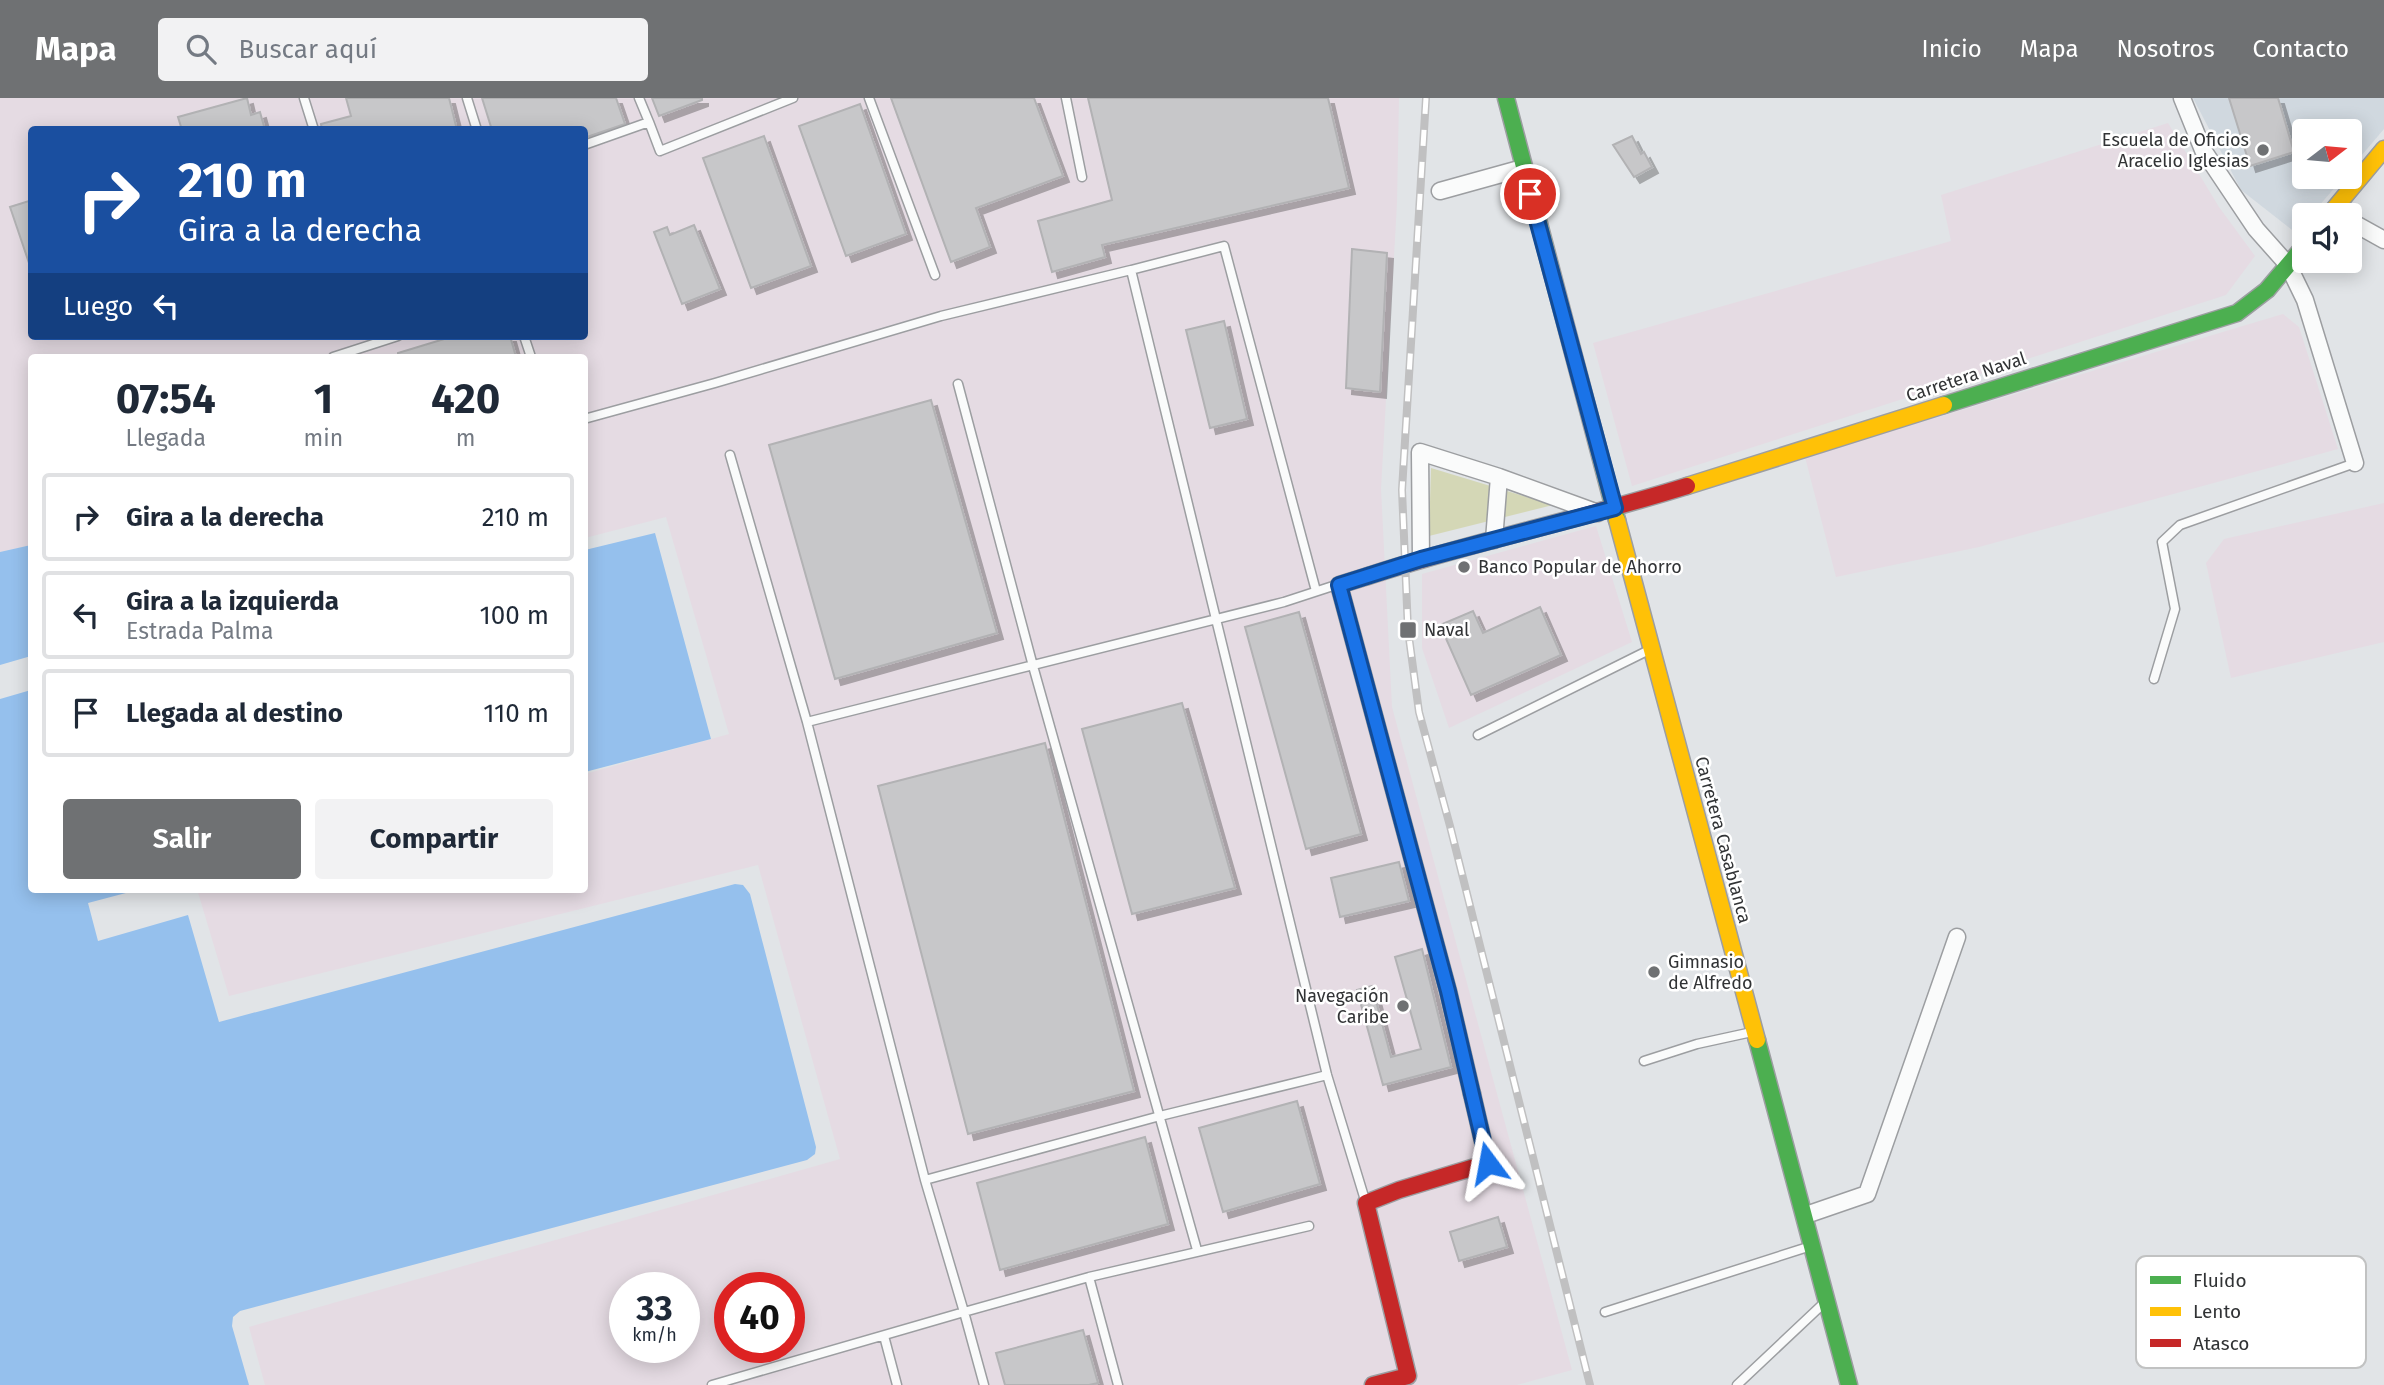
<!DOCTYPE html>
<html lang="es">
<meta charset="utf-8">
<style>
:root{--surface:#fff;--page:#f2f2f3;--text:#1f2937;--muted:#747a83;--line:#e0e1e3;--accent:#6f7173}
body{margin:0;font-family:"Fira Sans",sans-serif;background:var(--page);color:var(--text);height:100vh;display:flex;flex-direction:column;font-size:26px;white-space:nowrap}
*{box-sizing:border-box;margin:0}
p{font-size:23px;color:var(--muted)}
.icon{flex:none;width:38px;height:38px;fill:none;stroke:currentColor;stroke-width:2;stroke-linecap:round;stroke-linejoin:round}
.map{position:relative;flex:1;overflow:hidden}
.drawer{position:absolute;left:28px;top:256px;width:560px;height:539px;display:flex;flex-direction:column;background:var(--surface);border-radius:7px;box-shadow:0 4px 18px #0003}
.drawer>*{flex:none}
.top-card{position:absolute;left:28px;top:28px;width:560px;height:214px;border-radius:7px;box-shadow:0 4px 18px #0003;background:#1a4fa0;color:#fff;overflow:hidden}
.needle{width:46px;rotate:74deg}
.controls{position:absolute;left:2292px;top:21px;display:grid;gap:14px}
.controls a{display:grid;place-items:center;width:70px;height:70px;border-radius:7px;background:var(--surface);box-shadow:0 4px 18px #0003;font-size:35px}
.speed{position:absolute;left:609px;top:1174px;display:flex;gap:14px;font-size:35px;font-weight:700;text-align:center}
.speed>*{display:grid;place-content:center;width:91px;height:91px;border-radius:50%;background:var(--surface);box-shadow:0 4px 18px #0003;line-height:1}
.speed small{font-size:18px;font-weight:400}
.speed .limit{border:10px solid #d22;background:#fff;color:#111}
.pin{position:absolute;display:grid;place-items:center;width:60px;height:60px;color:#fff;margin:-30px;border:4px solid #fff;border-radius:50%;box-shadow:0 2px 7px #0007}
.me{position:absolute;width:77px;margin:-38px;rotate:347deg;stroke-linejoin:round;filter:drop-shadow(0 0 5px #0008)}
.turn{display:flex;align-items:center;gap:24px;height:147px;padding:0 35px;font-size:32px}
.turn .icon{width:91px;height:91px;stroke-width:2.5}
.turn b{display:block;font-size:49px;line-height:60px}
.then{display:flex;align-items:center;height:66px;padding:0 35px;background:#0003;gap:14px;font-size:26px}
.eta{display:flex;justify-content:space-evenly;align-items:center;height:119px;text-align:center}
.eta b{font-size:42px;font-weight:700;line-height:49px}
.button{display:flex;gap:14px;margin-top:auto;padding:14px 35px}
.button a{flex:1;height:80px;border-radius:7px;background:var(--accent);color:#fff;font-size:28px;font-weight:700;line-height:80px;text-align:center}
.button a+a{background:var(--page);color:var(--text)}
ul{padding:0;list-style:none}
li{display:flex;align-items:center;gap:21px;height:88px;margin:0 14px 10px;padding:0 21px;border:4px solid var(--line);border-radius:7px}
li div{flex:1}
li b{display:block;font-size:26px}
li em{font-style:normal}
header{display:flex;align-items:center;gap:42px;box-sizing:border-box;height:98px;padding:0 35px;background:var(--accent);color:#fff}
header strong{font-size:33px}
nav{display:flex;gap:38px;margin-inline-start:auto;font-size:24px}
.search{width:490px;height:63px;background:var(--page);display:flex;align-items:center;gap:18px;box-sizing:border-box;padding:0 24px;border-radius:7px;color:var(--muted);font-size:26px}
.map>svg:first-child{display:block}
</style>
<header>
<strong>Mapa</strong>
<div class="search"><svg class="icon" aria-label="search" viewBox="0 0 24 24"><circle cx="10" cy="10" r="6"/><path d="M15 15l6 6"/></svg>Buscar aquí</div>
<nav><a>Inicio</a><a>Mapa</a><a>Nosotros</a><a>Contacto</a></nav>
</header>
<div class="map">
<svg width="2384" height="1287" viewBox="0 0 2384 1287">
<defs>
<filter id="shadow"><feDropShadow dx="6" dy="6" stdDeviation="0" flood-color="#0004"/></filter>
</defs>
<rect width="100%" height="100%" fill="#e1e4e7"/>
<path fill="#e5dbe3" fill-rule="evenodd" d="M0,0H1399L1397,105L1381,391L1392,609L1572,1272L1517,1287H265L249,1229L840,1061L758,767L229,898L197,791H584L585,676L729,636L666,419L585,440L584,259H32L31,447L0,454ZM32,32H584V238H32ZM625,1190H684V1250H625ZM730,1190H789V1250H730Z
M2168,25L2219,109L2255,158L2226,197L1632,388L1593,245L1951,143L1941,97Z
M2283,216L2299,229L2338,351L1979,449L1836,479L1805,359Z
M2384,405V544L2231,580L2206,465L2224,441Z
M1596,428L1632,544L1449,630L1422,550V476Z"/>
<path fill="#d0d8df" d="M2193,0H2384V31L2350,71V33H2305V79H2344L2311,117H2305V125L2296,135L2241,92Z"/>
<path fill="#d4d7b6" d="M1431,370L1553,407L1429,438Z"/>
<path fill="#95c0ed" d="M655,435L711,641L585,674V452Z
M31,447V558L0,567V454Z
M31,592L32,791H141L88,805L98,843L188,817L219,924L735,786L743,787L750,796L816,1049L815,1056L807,1062L240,1213L233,1219L232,1228L249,1287H0V601Z"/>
<path fill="#c7c7c9" stroke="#b2b2b4" stroke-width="2" filter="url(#shadow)" d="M247,0L251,17L260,14L265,32H182L178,19Z
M346,0H449L457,32H322L321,26L351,18Z
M482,0H616L625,26L584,40V32H492Z
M652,0H702V2L659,18Z
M891,0H1034L1063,78L976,110L990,149L951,164Z
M1088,0H1328L1349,90L1102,147L1105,159L1052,174L1038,123L1112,102Z
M2229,0H2278L2294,54L2250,68Z
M860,6L906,136L846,158L799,28Z
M764,38L811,168L751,190L703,60Z
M1632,38L1641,56L1644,54L1652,69L1634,79L1613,47Z
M32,102V164L29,165L10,109Z
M694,127L720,191L682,206L654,134L667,129L670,137Z
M1352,151L1387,155L1380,294L1346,290Z
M1224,223L1247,321L1210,330L1186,232Z
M454,238H510L516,259H398V255Z
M931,302L997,535L835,581L769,347Z
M1540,509L1561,557L1471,597L1440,527L1473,513L1483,535Z
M1299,514L1361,736L1306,751L1245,529Z
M1182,605L1235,790L1132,816L1082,631Z
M1045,645L1134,993L968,1036L878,688Z
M1399,764L1409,803L1340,819L1331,780Z
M1422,851L1451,969L1383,987L1357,892L1372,888L1391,959L1421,951L1395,859Z
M1297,1003L1320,1086L1223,1114L1199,1030Z
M1145,1039L1168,1126L1000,1172L977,1085Z
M1498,1119L1507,1149L1459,1163L1450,1134Z
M1083,1232L1098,1285L1089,1287H1005L996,1255Z"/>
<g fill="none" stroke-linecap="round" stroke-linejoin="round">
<g stroke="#9c9ea1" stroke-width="11">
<path id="lane" d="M304,0L314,32
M467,0L477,32
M869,0L935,177
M1066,0L1082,79
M649,24L660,53L793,0
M584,47L649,24L639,0
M1131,172L1224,148L1316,493
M524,238L531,259
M333,259L398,238
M958,286L1033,568L1197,1152
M584,321L715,285L941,218L1131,172L1327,977L1365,1102
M730,357L807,624L925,1082L964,1214L1089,1179
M2154,581L2175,511L2162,444L2180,427L2355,365
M807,624L1284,504L1336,487
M1478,637L1649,552
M1644,963L1697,946L1752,934
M925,1082L1160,1018L1327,977
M1605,1214L1811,1148
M884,1238L897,1287
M712,1287L964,1214L984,1287
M1118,1287L1089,1179L1309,1128
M1737,1287L1824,1205"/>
</g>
<g stroke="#9c9ea1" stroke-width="19">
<path id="street" d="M2182,0L2203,52L2256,131L2288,167L2305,202L2355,365
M1440,93L1523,70
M2350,123L2384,142
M1494,442L1499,379
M1421,461L1420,354L1499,379L1598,415
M1806,1117L1867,1096L1957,839"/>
</g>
<g stroke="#9c9ea1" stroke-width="19">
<path id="fast" d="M1506,0L1617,422
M1944,307L2237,215L2267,192L2305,147
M1757,942L1849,1287"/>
</g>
<g stroke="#9c9ea1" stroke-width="19">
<path id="slow" d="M2329,117L2384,51
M1687,388L1944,307
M1617,422L1757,942
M1368,478L1339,487L1448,893L1472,996"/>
</g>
<g stroke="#9c9ea1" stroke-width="19">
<path id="jam" d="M1368,478C1473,444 1581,421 1687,388
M1373,1287L1408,1278L1366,1105L1399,1092L1488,1065L1472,996"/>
</g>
<use href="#lane" stroke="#fafbfb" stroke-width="8"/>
<use href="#street" stroke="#fafbfb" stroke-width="16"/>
<use href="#fast" stroke="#4caf50" stroke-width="16"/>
<use href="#slow" stroke="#ffc107" stroke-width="16"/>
<use href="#jam" stroke="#c62828" stroke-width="16"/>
<g stroke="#c0c0c1" stroke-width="8">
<path id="rail" d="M1426,0L1402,392L1408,532L1419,614L1450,728L1590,1287"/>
</g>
<use href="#rail" stroke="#fff" stroke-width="5" stroke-dasharray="16" stroke-linecap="butt"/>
</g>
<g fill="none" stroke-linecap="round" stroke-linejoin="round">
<g stroke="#114b97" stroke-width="18">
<path id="route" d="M1488,1065L1448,893L1339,487L1421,461L1615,410L1530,96"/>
</g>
<use href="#route" stroke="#1a73e8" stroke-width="12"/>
</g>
<g fill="#6f7173" stroke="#fff" stroke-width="2.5">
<circle cx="2263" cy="52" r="7"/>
<circle cx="1464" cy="469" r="7"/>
<rect x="1399" y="523" width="18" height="18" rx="3.5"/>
<circle cx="1654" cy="874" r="7"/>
<circle cx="1403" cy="908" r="7"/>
</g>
<g text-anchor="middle" stroke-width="5" stroke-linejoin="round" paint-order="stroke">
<g font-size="18" fill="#313335" stroke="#fff" text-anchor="start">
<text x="2249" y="48" text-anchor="end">Escuela de Oficios<tspan x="2249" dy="21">Aracelio Iglesias</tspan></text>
<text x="1478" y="475">Banco Popular de Ahorro</text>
<text x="1424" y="538">Naval</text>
<text x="1668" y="870">Gimnasio<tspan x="1668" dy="21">de Alfredo</tspan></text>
<text x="1389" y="904" text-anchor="end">Navegación<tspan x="1389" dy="21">Caribe</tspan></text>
</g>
<g font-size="18" fill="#313335" stroke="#fff">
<text transform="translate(1966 279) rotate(-18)" y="6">Carretera Naval</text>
<text transform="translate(1723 742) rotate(75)" y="6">Carretera Casablanca</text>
</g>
</g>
<rect x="2136" y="1158" width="230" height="112" rx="10" fill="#fff" stroke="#c1c2c2" stroke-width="2"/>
<rect x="2150" y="1178" width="31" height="8" fill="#4caf50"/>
<rect x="2150" y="1209" width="31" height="9" fill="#ffc107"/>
<rect x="2150" y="1241" width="31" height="8" fill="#c62828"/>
<g font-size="19" fill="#313335">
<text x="2193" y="1189">Fluido</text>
<text x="2193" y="1220">Lento</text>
<text x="2193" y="1252">Atasco</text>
</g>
</svg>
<div class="controls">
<a><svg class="needle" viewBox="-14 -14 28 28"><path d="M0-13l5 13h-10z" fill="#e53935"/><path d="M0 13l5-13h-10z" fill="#747a83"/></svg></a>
<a><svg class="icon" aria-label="sound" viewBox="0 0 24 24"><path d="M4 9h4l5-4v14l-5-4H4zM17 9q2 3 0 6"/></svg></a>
</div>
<div class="speed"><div>33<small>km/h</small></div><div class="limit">40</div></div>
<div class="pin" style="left:1530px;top:96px;background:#d93025"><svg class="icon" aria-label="arrive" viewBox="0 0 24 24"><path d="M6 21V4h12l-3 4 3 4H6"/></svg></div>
<svg class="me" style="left:1488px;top:1065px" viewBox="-20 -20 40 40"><path d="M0-17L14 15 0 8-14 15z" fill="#1a73e8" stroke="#fff" stroke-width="4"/></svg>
<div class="top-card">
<div class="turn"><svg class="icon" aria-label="right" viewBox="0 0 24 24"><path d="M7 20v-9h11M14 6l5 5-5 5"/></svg><div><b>210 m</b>Gira a la derecha</div></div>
<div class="then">Luego<svg class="icon" aria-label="left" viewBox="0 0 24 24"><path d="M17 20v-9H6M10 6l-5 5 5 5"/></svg></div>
</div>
<section class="drawer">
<div class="eta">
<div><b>07:54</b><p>Llegada</p></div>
<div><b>1</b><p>min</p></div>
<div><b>420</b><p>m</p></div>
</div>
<ul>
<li><svg class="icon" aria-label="right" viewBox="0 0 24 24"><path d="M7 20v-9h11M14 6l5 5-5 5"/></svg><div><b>Gira a la derecha</b></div><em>210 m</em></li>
<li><svg class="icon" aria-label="left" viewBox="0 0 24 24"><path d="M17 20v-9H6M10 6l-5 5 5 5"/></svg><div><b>Gira a la izquierda</b><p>Estrada Palma</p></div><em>100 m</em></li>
<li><svg class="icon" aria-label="arrive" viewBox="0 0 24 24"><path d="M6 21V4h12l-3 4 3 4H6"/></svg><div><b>Llegada al destino</b></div><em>110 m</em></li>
</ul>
<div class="button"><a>Salir</a><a>Compartir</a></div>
</section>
</div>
